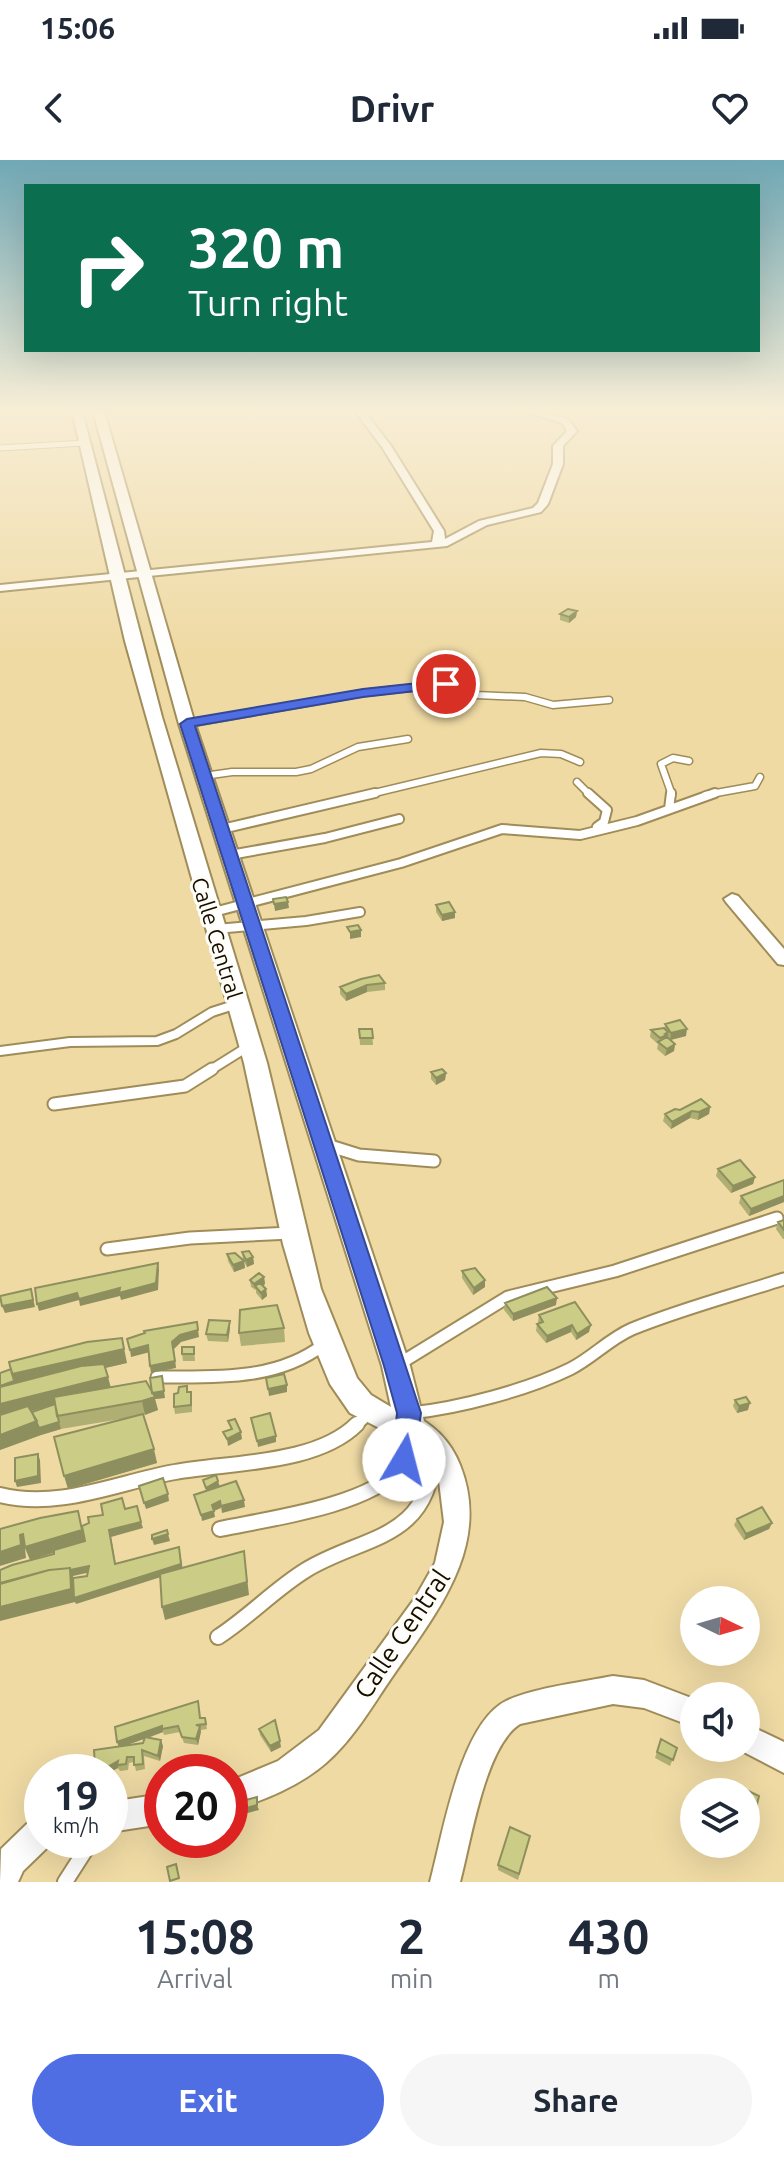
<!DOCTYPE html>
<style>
:root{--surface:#fff;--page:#f6f6f7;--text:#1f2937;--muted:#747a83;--accent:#506ee3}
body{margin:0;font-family:Ubuntu,sans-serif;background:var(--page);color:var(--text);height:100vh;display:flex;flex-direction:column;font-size:30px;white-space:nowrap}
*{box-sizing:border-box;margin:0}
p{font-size:26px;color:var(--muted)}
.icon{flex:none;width:44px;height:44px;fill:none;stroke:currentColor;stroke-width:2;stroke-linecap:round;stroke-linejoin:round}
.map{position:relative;height:1722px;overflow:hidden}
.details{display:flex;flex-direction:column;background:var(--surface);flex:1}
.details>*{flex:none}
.hud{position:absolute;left:24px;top:24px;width:736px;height:168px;border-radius:0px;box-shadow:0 8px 32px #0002;background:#0b6e4f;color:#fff;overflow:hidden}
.needle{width:52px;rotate:95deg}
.tools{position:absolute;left:680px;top:1426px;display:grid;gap:16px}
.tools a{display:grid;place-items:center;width:80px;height:80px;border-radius:50%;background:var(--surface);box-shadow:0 8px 32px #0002;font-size:40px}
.speed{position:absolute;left:24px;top:1594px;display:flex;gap:16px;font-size:40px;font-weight:700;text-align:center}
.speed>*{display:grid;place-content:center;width:104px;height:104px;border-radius:50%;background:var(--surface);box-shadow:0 8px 32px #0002;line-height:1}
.speed small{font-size:20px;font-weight:400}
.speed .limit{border:12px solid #d22;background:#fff;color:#111}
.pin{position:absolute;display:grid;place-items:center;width:68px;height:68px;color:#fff;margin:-34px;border:4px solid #fff;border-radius:50%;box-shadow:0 2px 8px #0007}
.me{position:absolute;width:88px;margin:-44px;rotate:8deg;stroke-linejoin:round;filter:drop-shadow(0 0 6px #0008)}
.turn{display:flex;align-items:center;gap:28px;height:168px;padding:0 32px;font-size:36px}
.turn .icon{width:104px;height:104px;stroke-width:2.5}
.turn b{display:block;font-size:56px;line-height:68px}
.eta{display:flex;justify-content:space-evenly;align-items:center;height:136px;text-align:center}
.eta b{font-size:48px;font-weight:600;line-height:56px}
.cta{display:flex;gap:16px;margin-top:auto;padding:16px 32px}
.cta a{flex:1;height:92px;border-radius:48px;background:var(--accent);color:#fff;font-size:32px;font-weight:600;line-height:92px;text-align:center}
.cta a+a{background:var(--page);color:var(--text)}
.status{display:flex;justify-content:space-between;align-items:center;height:56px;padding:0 40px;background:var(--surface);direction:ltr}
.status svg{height:22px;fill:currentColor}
header{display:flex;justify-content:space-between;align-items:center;height:104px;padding:0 32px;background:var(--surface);font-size:36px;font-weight:600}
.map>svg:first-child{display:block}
</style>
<div class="status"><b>15:06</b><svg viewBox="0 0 49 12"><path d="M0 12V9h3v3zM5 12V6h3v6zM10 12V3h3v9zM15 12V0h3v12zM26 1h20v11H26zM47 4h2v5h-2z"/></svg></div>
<header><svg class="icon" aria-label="back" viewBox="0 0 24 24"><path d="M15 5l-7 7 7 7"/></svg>Drivr<svg class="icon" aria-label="heart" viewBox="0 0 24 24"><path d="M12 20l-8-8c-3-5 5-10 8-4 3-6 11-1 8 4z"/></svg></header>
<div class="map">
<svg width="784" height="1722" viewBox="0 0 784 1722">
<rect width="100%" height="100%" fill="#efdaa4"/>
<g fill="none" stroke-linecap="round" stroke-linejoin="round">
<g stroke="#9f8c58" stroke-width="7">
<path id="service-far4" d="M0,288L84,283"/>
</g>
<g stroke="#9f8c58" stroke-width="9">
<path id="service-far3" d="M187,564L363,533L446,524L476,535L525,537L553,545L609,540
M204,616L232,612H296L311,609L358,587L408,579
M577,622L590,635
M366,635L541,593L561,594L580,602
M672,635L661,604L673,598L689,601
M705,635L755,626L760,617"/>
</g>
<g stroke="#9f8c58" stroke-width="12">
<path id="service-far2" d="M588,633L607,650L604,662L597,667
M669,649L671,633
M222,669L375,633
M230,695L325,678L399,659
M210,753L401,703L502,669L580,675L637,661L715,633
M216,769L306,761L360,752
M0,891L70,882L157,881L176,874L212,852L237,844
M209,911L249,886"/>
</g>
<g stroke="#9f8c58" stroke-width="15">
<path id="service-far1" d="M54,944L185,926L212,909
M327,985L359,995L434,1001
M107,1089L190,1078L291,1073
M399,1204L508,1137L615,1111L777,1058
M157,1217C214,1217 276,1221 323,1185
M411,1253C459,1248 527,1230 570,1209C592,1198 609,1179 632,1169C681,1149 734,1135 784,1119
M355,1266L369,1253"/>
</g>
<g stroke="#9f8c58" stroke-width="18">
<path id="service" d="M0,1335C59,1350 118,1322 175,1312C230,1302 316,1305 357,1264
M220,1369C267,1359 368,1346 399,1309C408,1298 408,1281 410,1268
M218,1477C249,1457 275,1429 306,1410C363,1375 428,1382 434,1294
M65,1722L92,1680"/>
</g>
<g stroke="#9f8c58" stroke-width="4">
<path id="minor" d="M355,251H364L391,286L444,371L445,379L479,361L533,348L538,343L553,304V286L567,271L562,263L523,251H539L568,259L577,271L563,286V304L548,344L541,352L487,365L447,386L0,431V425L432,382L434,371L382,287Z
M732,734L738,736L784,789V805L778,804L726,742L724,739Z
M410,1254C433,1263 451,1282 460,1305C493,1387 434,1456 390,1520C371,1548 353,1579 327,1602C300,1626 264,1640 230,1651V1621L278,1601L319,1570L415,1438L435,1403L444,1362L438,1313L429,1296L401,1273L398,1265L401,1257Z
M613,1516L644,1520L694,1539V1567L644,1548L613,1544L520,1564C485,1586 471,1681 460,1722H430C443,1674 460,1564 506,1541C532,1528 583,1522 613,1516Z
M746,1564L784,1582V1613L736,1588H746Z
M162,1634V1664L110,1672V1642Z
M42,1656V1680L53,1682L23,1711L18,1722H0L1,1689L31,1660Z"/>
</g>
<g stroke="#9f8c58" stroke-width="4">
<path id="tertiary" d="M72,251H82L162,557L267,903L321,1129L357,1218L371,1235L391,1247L382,1206L179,564L93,251H104L195,564L410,1206L425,1265L420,1274L410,1278L387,1272L350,1253L330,1224L309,1173L283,1084L244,903L125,481Z"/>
</g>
<use href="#service-far4" stroke="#fff" stroke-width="5"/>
<use href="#service-far3" stroke="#fff" stroke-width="6"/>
<use href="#service-far2" stroke="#fff" stroke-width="8"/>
<use href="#service-far1" stroke="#fff" stroke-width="11"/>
<use href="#service" stroke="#fff" stroke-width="14"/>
<use href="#minor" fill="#fff" fill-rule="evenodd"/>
<use href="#tertiary" fill="#fff" fill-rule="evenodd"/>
</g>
<path fill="#afaf73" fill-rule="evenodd" d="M577,451L576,457L569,463L560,460V454Z
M436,745L455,752V758L442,761L436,752Z
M385,823V830L367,832L346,841L340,834V827Z
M665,864L686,876L671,880L675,884L674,891L665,896L657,889L658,884L650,877L651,870L665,868Z
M359,869H372L373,885H360Z
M431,912L446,913L445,920L436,925L431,919Z
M710,947L709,954L698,960L690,958L671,969L663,961L665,954L680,950Z
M718,1009L755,1017L753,1024L731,1033L716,1016Z
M784,1020V1042L749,1056L739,1043L741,1036Z
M784,1060V1079H783L776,1069L778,1062Z
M242,1092L253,1097L254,1104L247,1107L244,1102L245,1108L234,1112L228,1101L227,1094L243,1100Z
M462,1111L485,1127L473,1135L462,1118Z
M264,1117L265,1124L263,1126L266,1129L267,1136L262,1140L256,1133V1130L251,1127L250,1120Z
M505,1143L556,1145L513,1161L504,1150Z
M539,1155L589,1172L576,1180L571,1172L546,1183L536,1171L537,1164L539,1163L538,1162Z
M230,1161V1168L228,1182L208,1181L206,1174Z
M284,1168L285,1182L241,1186L239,1173Z
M194,1187L195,1201H183L182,1194Z
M127,1203L105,1208L111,1227L152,1232L165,1238L155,1239L158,1250L143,1255L157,1303L68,1329L127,1258L61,1269L41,1275L0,1290V1213Z
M188,1232L192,1239V1252L175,1254L174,1247Z
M735,1240L748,1250L737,1253L733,1246Z
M737,1359L772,1363L769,1369L744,1380L734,1365Z
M199,1547L200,1558H205L207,1569L201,1570L198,1585L184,1583L180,1572L164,1575L163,1572L148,1578L163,1586L160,1601L144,1596L145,1609L136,1611L134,1602L129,1603L128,1610L120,1611L118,1608L110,1612H105L104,1610L97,1611L95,1606L119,1586L117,1582ZM144,1579L143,1583L125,1585L129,1584Z
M259,1569L281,1587L271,1592L260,1575Z
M661,1579L677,1588L670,1606L655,1598Z
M728,1621L759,1636L753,1660L750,1665L746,1664V1632H724Z
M530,1676L518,1720L498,1710V1705Z"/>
<path fill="#8e8f5e" d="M577,451L576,457L569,463V457Z
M288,742L289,748L275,751L274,744Z
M455,752V758L442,761V755Z
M361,770V777L350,779V772Z
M367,825V832L346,841V834Z
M687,869L686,876L670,880L671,873Z
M675,884L674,891L665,896L667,889Z
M446,913L445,920L436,925V918Z
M710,947L709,954L698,960L699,952Z
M692,951L690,958L671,969L672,962Z
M755,1017L753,1024L731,1033L733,1026Z
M784,1036V1042L749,1056L751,1049Z
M253,1097L254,1104L247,1107L246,1100Z
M244,1101L245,1108L234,1112L233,1105Z
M158,1103L159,1110L158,1130L121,1140L120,1136L80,1146L79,1140L39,1151L37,1144Z
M264,1117L265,1124L258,1129L255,1126V1131L254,1124Z
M485,1120V1127L473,1135L474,1128Z
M31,1129L35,1147L5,1153L2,1146Z
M266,1129L267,1136L262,1140L261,1133Z
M557,1138L556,1145L513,1161V1154Z
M230,1161V1168L228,1182L227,1175Z
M572,1165L571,1172L546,1183L547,1176Z
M591,1165L589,1172L576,1180L577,1174Z
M198,1170L199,1177L181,1182L174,1189L176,1208L151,1213L150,1206L180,1175Z
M122,1178L127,1203L17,1228L0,1226L11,1209Z
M148,1185L150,1192L131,1197L130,1190Z
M162,1216L165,1238L155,1239L158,1250L145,1255L142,1241L152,1233Z
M108,1217L111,1230L0,1259V1244Z
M287,1225V1232L269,1236L268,1229Z
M750,1243L748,1250L737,1253L739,1246Z
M37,1261L59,1262L61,1269L41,1275L0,1290V1275Z
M241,1272L242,1279L228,1286L227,1279Z
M276,1276V1282L258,1287L257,1281Z
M154,1289L157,1303L68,1329L64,1316Z
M38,1294L40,1300L41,1323L17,1327L15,1321Z
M218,1321L220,1327L207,1335L206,1328Z
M168,1334L169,1341L146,1349L144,1343Z
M244,1340L245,1347L222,1353L221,1346Z
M220,1341L221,1348L214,1351L215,1357L202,1361L201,1355L212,1345Z
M78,1351L86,1383L30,1400L25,1388L26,1398L0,1406V1392L20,1375Z
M141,1362L143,1368L111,1377L117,1411L109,1370Z
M772,1363L769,1369L744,1380L746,1374Z
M168,1374L170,1381L154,1385L152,1379Z
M179,1387L183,1410L76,1444L75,1442L0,1461V1423L89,1406L91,1412L73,1416L74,1421Z
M244,1391L249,1435L165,1460L162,1447Z
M162,1566L163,1572L119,1588L117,1582Z
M200,1566L201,1572L198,1585L196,1579Z
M161,1580L163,1586L160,1601L158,1596Z
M280,1581L281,1587L271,1592L270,1586Z
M118,1601V1608L110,1612H105L104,1610L97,1611L95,1606Z
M257,1645L259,1650L237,1656L236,1651Z"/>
<path fill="#cbcc86" stroke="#8e8f5e" stroke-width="2" d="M568,449L577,451L569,457L560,454Z
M286,737L288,742L274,744L273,739Z
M449,742L455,752L442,755L436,745Z
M358,765L361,770L350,772L347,767Z
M379,815L385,823L367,825L346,834L340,827L361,819Z
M680,860L687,869L671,873L665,864Z
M664,868L668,872L665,874L667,875L660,878L651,870Z
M359,869H372L373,878H360Z
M667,877L675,884L667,889L658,882Z
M442,909L446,913L436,918L431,912Z
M701,939L710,947L699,952L692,951L672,962L665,954L675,949L680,950Z
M740,1000L755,1017L733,1026L718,1009Z
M784,1020V1036L751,1049L741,1036Z
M784,1060V1070L778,1062Z
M249,1091L253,1097L246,1100L242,1092Z
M235,1093L244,1101L233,1105L227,1094Z
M158,1103L156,1123L119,1133L120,1128L79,1139L77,1133L37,1144L35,1128Z
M475,1108L485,1120L474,1128L462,1111Z
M259,1113L264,1117L254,1124L250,1120Z
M260,1123L266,1129L261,1133L255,1126Z
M547,1127L557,1138L513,1154L505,1143Z
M31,1129L33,1140L2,1146L0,1136Z
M575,1142L591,1165L577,1174L572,1165L547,1176L537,1164L543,1162L539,1155Z
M277,1145L284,1168L239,1173L240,1150Z
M209,1160L230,1161L227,1175L206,1174Z
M197,1162L198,1170L180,1175L172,1182L175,1201L150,1206L148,1185L130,1190L127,1179L145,1173L144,1171Z
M122,1178L124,1189L12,1214L9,1202L87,1182Z
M182,1187H194V1194H182Z
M104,1204L108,1217L0,1244V1227L81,1206Z
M11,1209L14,1221L0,1226V1213Z
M284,1214L287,1225L268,1229L266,1218Z
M162,1216L164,1231L152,1233L150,1218Z
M146,1221L155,1237L142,1241L57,1256L54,1237Z
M187,1226V1232H191V1245L174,1247V1234L178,1233L179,1227Z
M746,1237L750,1243L739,1246L735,1240Z
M55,1244L59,1262L39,1268L32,1252Z
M28,1246L37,1261L0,1275V1255Z
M270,1253L276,1276L257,1281L251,1258Z
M143,1254L154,1289L64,1316L54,1277Z
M235,1259L241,1272L227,1279L223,1272L232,1269L228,1261Z
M38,1294V1316L15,1321V1298Z
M216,1315L218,1321L206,1328L203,1320Z
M163,1318L168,1334L144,1343L139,1326Z
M236,1321L244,1340L221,1346L220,1341L212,1345L214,1351L201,1355L194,1335Z
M122,1338L125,1349L137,1346L141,1362L109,1370L115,1404L179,1387L181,1404L74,1438L73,1418L87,1416L89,1406L70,1410V1408L49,1410L0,1423V1410L12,1405L54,1394V1390L85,1381L82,1366L89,1363L88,1357L103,1355L101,1344Z
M762,1347L772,1363L746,1374L737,1359Z
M78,1351L82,1370L25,1387L23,1374L20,1375L21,1385L0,1392V1369L40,1358Z
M167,1370L168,1374L152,1379V1375Z
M244,1391L247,1422L162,1447L160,1414Z
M70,1408L71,1429L0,1447V1424L49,1410Z
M198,1541L200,1558H205L206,1564L196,1565L200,1566L196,1579L182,1577L178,1566L162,1569V1566L117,1582L115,1567Z
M275,1560L280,1581L270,1586L259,1569Z
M145,1577L161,1580L158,1596L142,1590L143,1604L134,1605V1597H127L126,1604L117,1605L118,1601L104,1609L103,1604L95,1606L94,1590L143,1583Z
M661,1579L677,1588L673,1600L657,1592Z
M728,1621L759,1636L753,1660L746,1657V1632H725Z
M257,1637V1645L236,1651L235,1643Z
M510,1667L530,1676L519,1714L498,1705Z
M176,1704L179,1718L170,1721L167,1707Z"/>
<linearGradient id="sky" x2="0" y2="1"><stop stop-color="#70a8b5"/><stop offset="0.51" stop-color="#f8eed6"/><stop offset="1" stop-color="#f8eed6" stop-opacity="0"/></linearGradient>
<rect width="784" height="492" fill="url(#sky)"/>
<path fill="#506ee3" stroke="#344894" stroke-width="2" d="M446,520L450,521V527L363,537L195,566L421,1253L413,1308L404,1312L395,1308L392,1300L397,1253L384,1206L180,564L187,559L363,529Z"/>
<g text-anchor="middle" stroke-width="6" stroke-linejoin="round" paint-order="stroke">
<g font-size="22" fill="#140d00" stroke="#fffdf7">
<text transform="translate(217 778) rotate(73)" y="8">Calle Central</text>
</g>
<g font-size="26" fill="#140d00" stroke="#fffdf7">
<text transform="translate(402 1474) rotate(-56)" y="9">Calle Central</text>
</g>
</g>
</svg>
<div class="tools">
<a><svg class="needle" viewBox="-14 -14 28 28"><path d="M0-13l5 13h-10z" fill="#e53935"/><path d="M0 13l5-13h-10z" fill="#747a83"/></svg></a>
<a><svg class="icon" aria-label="sound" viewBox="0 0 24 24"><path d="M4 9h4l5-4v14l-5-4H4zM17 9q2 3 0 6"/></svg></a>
<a><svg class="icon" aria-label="layers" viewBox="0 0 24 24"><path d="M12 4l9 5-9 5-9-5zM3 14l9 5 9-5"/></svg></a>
</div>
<div class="speed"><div>19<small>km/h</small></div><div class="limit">20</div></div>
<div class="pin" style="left:446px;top:524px;background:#d93025"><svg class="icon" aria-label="arrive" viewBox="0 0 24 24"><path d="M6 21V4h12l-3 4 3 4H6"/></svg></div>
<svg class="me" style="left:404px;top:1300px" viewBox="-20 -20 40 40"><circle r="19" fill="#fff"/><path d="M0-13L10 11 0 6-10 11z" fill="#506ee3"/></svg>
<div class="hud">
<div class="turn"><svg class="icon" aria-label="right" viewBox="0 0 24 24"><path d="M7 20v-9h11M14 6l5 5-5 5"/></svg><div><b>320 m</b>Turn right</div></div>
</div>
</div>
<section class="details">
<div class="eta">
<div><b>15:08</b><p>Arrival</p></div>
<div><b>2</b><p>min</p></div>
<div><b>430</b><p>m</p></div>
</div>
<div class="cta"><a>Exit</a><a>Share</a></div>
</section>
